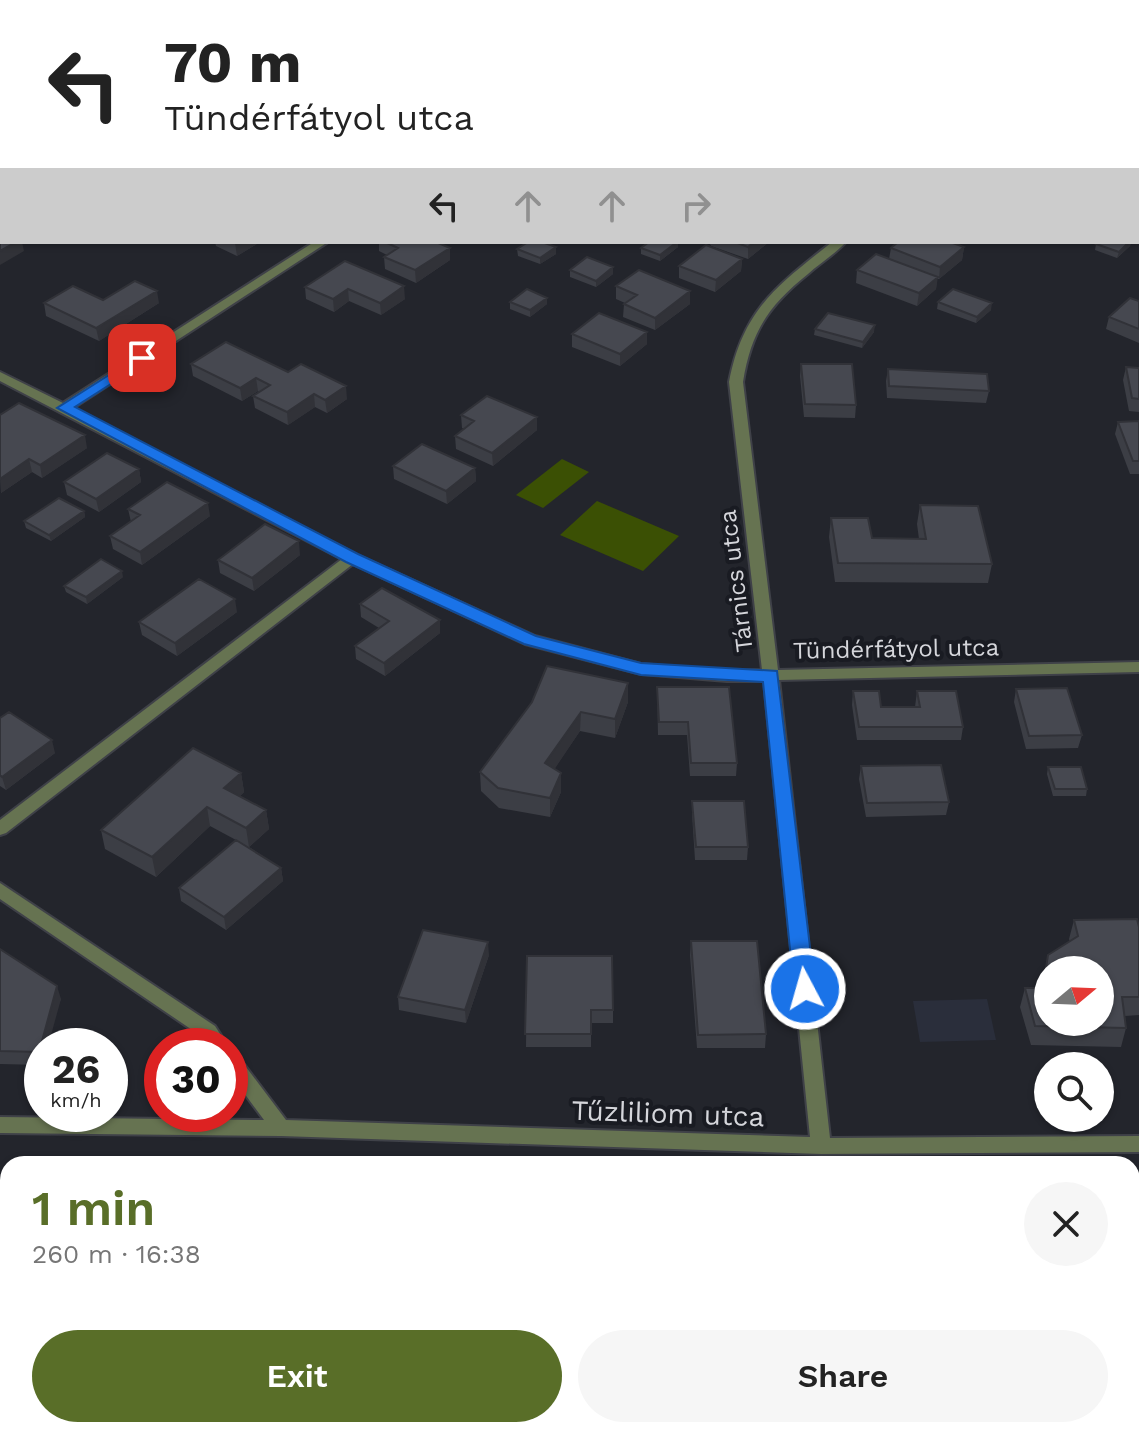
<!DOCTYPE html>
<meta charset="utf-8">
<style>
:root{--surface:#fff;--page:#f6f6f6;--text:#222;--muted:#767676;--accent:#596e28}
body{margin:0;font-family:"Work Sans",sans-serif;background:var(--page);color:var(--text);height:100vh;display:flex;flex-direction:column;font-size:30px;white-space:nowrap}
*{box-sizing:border-box;margin:0}
p{font-size:26px;color:var(--muted)}
.icon{flex:none;width:44px;height:44px;fill:none;stroke:currentColor;stroke-width:2;stroke-linecap:round;stroke-linejoin:round}
.map{position:relative;flex:1;overflow:hidden}
.panel{position:absolute;left:0px;top:1156px;width:1140px;height:282px;display:flex;flex-direction:column;background:var(--surface);border-radius:24px 24px 0 0;box-shadow:0 2px 6px #0004}
.panel>*{flex:none}
.top-card{position:absolute;left:0px;top:0px;width:1140px;height:244px;box-shadow:0 2px 6px #0004;background:#fff;color:var(--text);overflow:hidden}
.needle{width:52px;rotate:71deg}
.fabs{position:absolute;left:1034px;top:956px;display:grid;gap:16px}
.fabs a{display:grid;place-items:center;width:80px;height:80px;border-radius:50%;background:var(--surface);box-shadow:0 2px 6px #0004;font-size:40px}
.speed{position:absolute;left:24px;top:1028px;display:flex;gap:16px;font-size:40px;font-weight:700;text-align:center}
.speed>*{display:grid;place-content:center;width:104px;height:104px;border-radius:50%;background:var(--surface);box-shadow:0 2px 6px #0004;line-height:1}
.speed small{font-size:20px;font-weight:400}
.speed .limit{border:12px solid #d22;background:#fff;color:#111}
.pin{position:absolute;display:grid;place-items:center;width:68px;height:68px;color:#fff;margin:-34px;border-radius:16px;box-shadow:0 4px 12px #0006}
.me{position:absolute;width:88px;margin:-44px;rotate:354deg;stroke-linejoin:round;filter:drop-shadow(0 0 6px #0008)}
.turn{display:flex;align-items:center;gap:28px;height:168px;padding:0 32px;font-size:36px}
.turn .icon{width:104px;height:104px;stroke-width:2.5}
.turn b{display:block;font-size:56px;line-height:68px}
.lanes{display:flex;align-items:center;height:76px;padding:0 32px;background:#0003;justify-content:center;gap:40px;direction:ltr}
.lanes .off{opacity:.35}
.round{display:grid;place-items:center;flex:none;width:84px;height:84px;border-radius:42px;background:var(--page)}
.summary{display:flex;align-items:center;justify-content:space-between;height:136px;padding:0 32px}
h1{font-size:48px;font-weight:600;line-height:60px;color:var(--accent)}
.action{display:flex;gap:16px;margin-top:auto;padding:16px 32px}
.action a{flex:1;height:92px;border-radius:48px;background:var(--accent);color:#fff;font-size:32px;font-weight:600;line-height:92px;text-align:center}
.action a+a{background:var(--page);color:var(--text)}
.map>svg:first-child{display:block}
</style>
<div class="map">
<svg width="1139" height="1437" viewBox="0 0 1139 1437">
<rect width="100%" height="100%" fill="#23252c"/>
<path fill="#2a2e3b" d="M987,999L996,1040L920,1042L913,1001Z"/>
<path fill="#3b5004" d="M562,459L589,472L543,508L516,495Z
M597,501L679,536L643,571L560,535Z"/>
<path fill="#405412" d="M1132,1332H1139V1437H0V1357L8,1356V1430H1132Z"/>
<g fill="none" stroke-linecap="round" stroke-linejoin="round">
<g stroke="#3f4148" stroke-width="4">
<path id="minor" d="M259,0H272L258,2Z
M691,0H703L690,2Z
M1129,0H1139V3L1128,2Z
M314,242H328L73,408L357,555L535,636L641,664L727,671L762,670L729,382C743,309 777,286 832,242H846C835,254 820,263 808,274C768,306 751,332 743,382L778,670L1139,662V672L779,680L830,1138L1139,1136V1152L821,1154L281,1136L0,1133V1117L264,1120L230,1074V1052L237,1055L286,1120L810,1137L764,681H727L641,674L525,644L353,564L6,833L0,835V820L342,559L0,381V372L63,403Z
M0,883L215,1026L228,1046H209L201,1036L0,899Z"/>
</g>
<use href="#minor" fill="#667351" fill-rule="evenodd"/>
</g>
<path fill="#3c3e45" d="M161,0H211L207,2H162Z
M616,0H644L641,2H623Z
M754,0H815L814,2H753Z
M1010,0H1074L1071,2H1008Z
M215,242H260L237,256L216,246Z
M379,242H436L450,248V260L416,283L385,269L384,257L387,255L379,251Z
M709,242H769L748,259L711,246Z
M1098,242H1131L1130,246L1117,258L1095,250L1096,244Z
M556,247V254L540,264L518,256L517,249Z
M678,247L660,261L641,254V248Z
M964,247L962,260L939,279H937L936,289L917,306L856,283L857,270L889,259L891,248Z
M742,259L741,271L715,292L679,278V266Z
M345,261L405,299L381,315L349,301L334,312L306,299L305,287Z
M570,270L613,274L596,287L570,277Z
M616,286L690,304L655,330L623,317L624,304L625,303L616,299Z
M103,300L159,303L99,341L46,316L44,303Z
M1139,301V343L1106,329L1109,317Z
M510,302L547,304L530,317L510,309Z
M938,302L991,310L976,323L937,309Z
M815,329L874,332L862,348L814,335Z
M647,332V344L620,366L572,347V334Z
M191,364L288,372L347,399L327,413L315,407L288,425L255,408L253,396L259,392L258,391L242,401L193,376Z
M801,364L856,405L855,418L804,417L800,376Z
M1126,367L1139,368V412L1129,411L1123,380Z
M888,369L989,391L986,403L887,398L886,381Z
M0,415L87,448L42,478L32,472L1,493Z
M461,415L537,417V430L493,466L456,449L455,436L464,429L462,428Z
M1139,421V474H1130L1115,434L1118,422Z
M393,466L475,468L476,481L447,504L394,479Z
M139,469L141,482L99,512L67,495L64,482Z
M920,505L992,564L988,583L835,582L829,537L831,518L872,538L919,539L917,524Z
M128,509L210,516L142,565L113,549L110,536L131,522Z
M84,511L85,517L51,541L26,528L24,521Z
M300,555L254,591L220,573L218,560Z
M123,577L87,604L66,592L64,586Z
M360,604L440,620V633L385,676L356,659L355,646L379,628L361,617Z
M237,612L177,656L142,635L139,622Z
M657,687L737,763L736,776H690L687,735H658Z
M1016,689L1082,735L1078,748L1026,749L1014,702Z
M853,691L881,707H915L917,691L963,727L961,740H857L852,705Z
M532,702H628L615,738L580,731L554,769L561,773V792L550,817L499,808L481,791L480,772Z
M0,718L55,753L6,790L0,786Z
M861,766L949,802L946,815L866,817L859,779Z
M1048,767L1087,789L1086,796H1053L1047,774Z
M241,773L244,792L240,796L266,810L269,829L249,847L281,868L283,881L226,930L181,901L179,888L236,840L210,826L156,877L105,849L101,830Z
M692,801L748,847L747,860H695L692,814Z
M1074,920L1139,927V1015L1125,1016L1126,1028L1121,1047L1031,1045L1020,1007L1025,988H1041L1048,955L1070,942L1069,939Z
M691,941L766,1034L765,1048H697L690,955Z
M0,949L61,999L42,1046V1065L0,1064Z
M489,955L466,1023L399,1010L398,997Z
M527,956L613,1010V1023H591V1047H526Z"/>
<path fill="#313238" d="M187,0H211L207,2H186Z
M16,242H22L24,251L0,265V251Z
M238,242H260L237,256L235,243Z
M677,242H678V247L660,261V255Z
M754,242H769L748,259V247Z
M1129,242H1131L1130,246L1117,258L1119,252Z
M556,247V254L540,264V258Z
M964,247L962,260L939,279L940,267Z
M450,248V260L416,283L415,270Z
M742,259L741,271L715,292L716,280Z
M613,267V274L596,287V281Z
M938,277L936,289L917,306L919,293Z
M404,286L405,299L381,315L380,303Z
M348,289L349,301L334,312L333,299Z
M157,291L159,303L99,341L96,328Z
M690,291V304L655,330V318Z
M547,298V304L530,317V310Z
M992,303L991,310L976,323L977,317Z
M875,325L874,332L862,348L863,342Z
M647,332V344L620,366V354Z
M256,378L258,391L242,401L240,388Z
M346,386L347,399L327,413L325,400Z
M314,394L315,407L288,425L287,412Z
M537,417V430L493,466L492,453Z
M85,435L87,448L42,478L40,465Z
M29,459L32,472L1,493L0,479Z
M475,468L476,481L447,504L446,491Z
M139,469L141,482L99,512L96,499Z
M208,503L210,516L142,565L140,552Z
M84,511L85,517L51,541L49,535Z
M299,541L300,555L254,591L252,578Z
M122,571L123,577L87,604L86,597Z
M235,599L237,612L177,656L175,643Z
M440,620V633L385,676L384,663Z
M628,683V702L615,738V719Z
M581,712L580,731L546,782L545,763Z
M52,740L55,753L6,790L2,777Z
M241,773L244,792L228,807L224,788Z
M561,773V792L550,817V798Z
M207,807L210,826L156,877L152,857Z
M266,810L269,829L249,847L246,828Z
M281,868L283,881L226,930L224,917Z
M488,942L489,955L466,1023L465,1010Z
M57,986L61,999L48,1046H42V1062L39,1052Z"/>
<path fill="#464850" stroke="#313238" stroke-width="2" fill-rule="evenodd" d="M145,0H152L157,2H140Z
M333,0H371L367,2H329Z
M483,0H490L496,2H480Z
M554,0H610L616,2H551Z
M774,0H808L805,2H781Z
M1010,0H1051L1057,2H1008Z
M1138,55H1139V77H1138Z
M0,216L2,217V242H16L0,251Z
M385,242H436L450,248L415,270L384,257L398,248Z
M528,242H542L556,247L540,258L517,249Z
M649,242H677L660,255L641,248Z
M735,242H754L748,247Z
M898,242H950L964,247L940,267L891,248Z
M1098,242H1129L1119,252L1096,244Z
M706,245L742,259L716,280L679,266Z
M876,254L938,277L919,293L857,270Z
M587,257L613,267L596,281L570,270Z
M345,261L404,286L380,303L348,289L333,299L305,287Z
M639,270L690,291L655,318L624,304L637,295L616,286Z
M135,281L157,291L96,328L44,303L73,286L103,300Z
M527,289L547,298L530,310L510,302Z
M953,289L992,303L977,317L938,302Z
M1130,298L1139,301V329L1109,317Z
M599,313L647,332L620,354L572,334Z
M828,313L875,325L863,342L815,329Z
M226,342L288,372L301,364L346,386L325,400L314,394L287,412L253,396L270,385L256,378L240,388L191,364Z
M801,364H852L856,405L805,404Z
M1126,367L1139,368V399L1132,398Z
M888,369L987,374L989,391L889,386Z
M487,396L537,417L492,453L455,436L474,421L461,415Z
M19,403L85,435L40,465L29,459L0,479V415Z
M1139,421V461H1133L1118,422Z
M422,444L475,468L446,491L393,466Z
M107,453L139,469L96,499L64,482Z
M167,482L208,503L140,552L110,536L140,515L128,509Z
M59,498L84,511L49,535L24,521Z
M920,505L978,506L992,564L838,563L831,518H868L872,538L926,539Z
M265,524L299,541L252,578L218,560Z
M101,559L122,571L86,597L64,586Z
M199,579L235,599L175,643L139,622Z
M382,588L440,620L384,663L355,646L389,621L360,604Z
M547,666L628,683L615,719L581,712L545,763L561,773L550,798L498,788L480,772L532,702Z
M657,687H729L737,763H691L688,722H659Z
M1067,688L1082,735L1029,736L1016,689Z
M853,691H879L881,707H920L917,691H956L963,727H859Z
M9,712L52,740L2,777L0,775V718Z
M193,748L241,773L224,788L266,810L246,828L207,807L152,857L101,830Z
M941,765L949,802L867,803L861,766Z
M1048,767H1081L1087,789H1055Z
M692,801H744L748,847H696Z
M236,840L281,868L224,917L179,888Z
M1137,919L1139,927V997H1122L1126,1028L1035,1026L1025,988H1043L1048,955L1078,936L1074,920ZM1048,970H1100V1022H1048Z
M423,930L488,942L465,1010L398,997Z
M691,941H757L766,1034L698,1035Z
M0,949L57,986L39,1052L0,1051Z
M527,956H612L613,1010H591V1034H525Z"/>
<path fill="#1a73e8" stroke="#114b97" stroke-width="2" d="M142,354L149,358L147,361L75,407L358,554L536,636L641,663L777,671L815,989L812,995H797L794,989L763,682L641,675L524,644L346,562L57,408Z"/>
<g text-anchor="middle" stroke-width="8" stroke-linejoin="round" paint-order="stroke">
<g font-size="24" fill="#d5d6db" stroke="#191b22">
<text transform="translate(736 581) rotate(-97)" y="8">Tárnics utca</text>
<text transform="translate(896 649) rotate(-1)" y="8">Tündérfátyol utca</text>
</g>
<g font-size="28" fill="#d5d6db" stroke="#191b22">
<text transform="translate(668 1113) rotate(2)" y="10">Tűzliliom utca</text>
</g>
</g>
</svg>
<div class="fabs">
<a><svg class="needle" viewBox="-14 -14 28 28"><path d="M0-13l5 13h-10z" fill="#e53935"/><path d="M0 13l5-13h-10z" fill="#767676"/></svg></a>
<a><svg class="icon" aria-label="search" viewBox="0 0 24 24"><circle cx="10" cy="10" r="6"/><path d="M15 15l6 6"/></svg></a>
</div>
<div class="speed"><div>26<small>km/h</small></div><div class="limit">30</div></div>
<div class="pin" style="left:142px;top:358px;background:#d93025"><svg class="icon" aria-label="arrive" viewBox="0 0 24 24"><path d="M6 21V4h12l-3 4 3 4H6"/></svg></div>
<svg class="me" style="left:805px;top:989px" viewBox="-20 -20 40 40"><circle r="17" fill="#1a73e8" stroke="#fff" stroke-width="3"/><path d="M0-11L8 9 0 5-8 9z" fill="#fff"/></svg>
<div class="top-card">
<div class="turn"><svg class="icon" aria-label="left" viewBox="0 0 24 24"><path d="M17 20v-9H6M10 6l-5 5 5 5"/></svg><div><b>70 m</b>Tündérfátyol utca</div></div>
<div class="lanes"><svg class="icon" aria-label="left" viewBox="0 0 24 24"><path d="M17 20v-9H6M10 6l-5 5 5 5"/></svg><svg class="icon off" aria-label="ahead" viewBox="0 0 24 24"><path d="M12 20V5M6 11l6-6 6 6"/></svg><svg class="icon off" aria-label="ahead" viewBox="0 0 24 24"><path d="M12 20V5M6 11l6-6 6 6"/></svg><svg class="icon off" aria-label="right" viewBox="0 0 24 24"><path d="M7 20v-9h11M14 6l5 5-5 5"/></svg></div>
</div>
<section class="panel">
<div class="summary"><div><h1>1 min</h1><p>260 m · 16:38</p></div><a class="round"><svg class="icon" aria-label="close" viewBox="0 0 24 24"><path d="M6 6l12 12M18 6L6 18"/></svg></a></div>
<div class="action"><a>Exit</a><a>Share</a></div>
</section>
</div>
